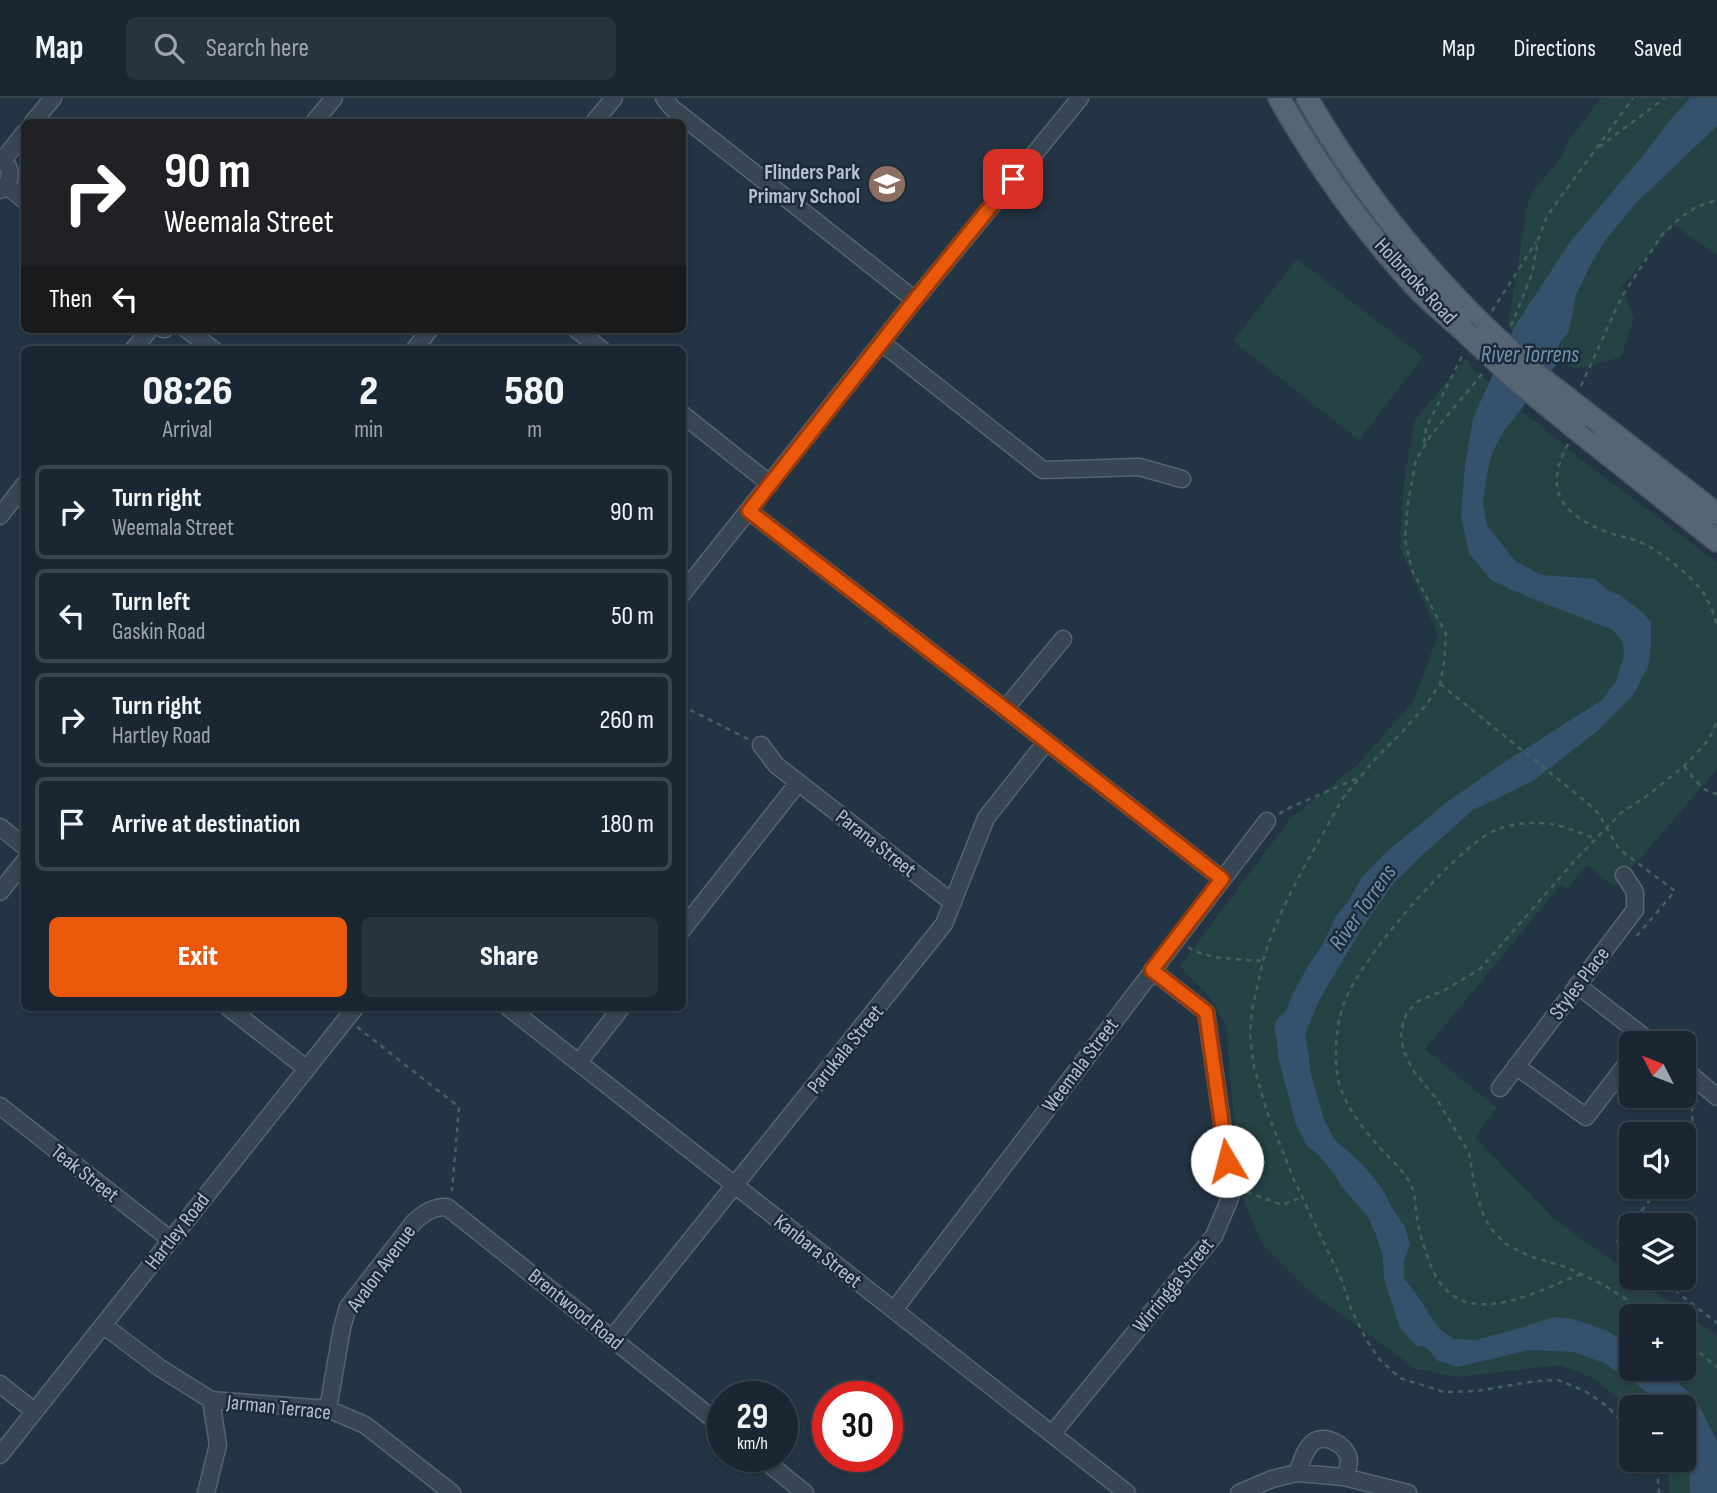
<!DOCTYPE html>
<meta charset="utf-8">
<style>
:root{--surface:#1a2733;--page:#27333f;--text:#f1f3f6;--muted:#9fa5ac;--line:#38444e;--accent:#ea580c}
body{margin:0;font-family:"Sofia Sans Condensed",sans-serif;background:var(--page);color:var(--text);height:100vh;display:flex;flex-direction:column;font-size:26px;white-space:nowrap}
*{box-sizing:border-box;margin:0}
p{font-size:23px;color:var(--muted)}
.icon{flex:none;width:38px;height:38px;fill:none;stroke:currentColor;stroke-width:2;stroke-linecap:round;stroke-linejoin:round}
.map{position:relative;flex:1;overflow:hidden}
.panel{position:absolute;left:21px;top:248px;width:665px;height:665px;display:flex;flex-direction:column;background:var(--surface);border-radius:10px;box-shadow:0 2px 5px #0004,0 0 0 2px var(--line)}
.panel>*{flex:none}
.hud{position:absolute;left:21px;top:21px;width:665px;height:214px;border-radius:10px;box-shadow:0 2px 5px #0004,0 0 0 2px var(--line);background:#202124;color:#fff;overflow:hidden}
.needle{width:46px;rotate:312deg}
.fabs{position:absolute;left:1619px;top:933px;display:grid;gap:14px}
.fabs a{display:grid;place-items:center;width:77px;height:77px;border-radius:10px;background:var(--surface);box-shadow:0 2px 5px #0004,0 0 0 2px var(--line);font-size:35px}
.speed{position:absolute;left:707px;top:1283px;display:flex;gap:14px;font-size:35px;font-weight:700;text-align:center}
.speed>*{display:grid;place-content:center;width:91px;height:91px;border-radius:50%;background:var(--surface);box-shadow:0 2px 5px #0004,0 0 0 2px var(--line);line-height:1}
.speed small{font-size:18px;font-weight:400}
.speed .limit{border:10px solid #d22;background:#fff;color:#111}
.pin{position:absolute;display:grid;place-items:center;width:60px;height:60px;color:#fff;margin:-30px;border-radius:14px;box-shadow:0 4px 10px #0006}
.me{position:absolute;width:77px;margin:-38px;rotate:352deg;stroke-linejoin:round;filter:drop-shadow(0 0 5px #0008)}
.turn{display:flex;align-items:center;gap:24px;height:147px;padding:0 28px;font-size:32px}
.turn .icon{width:91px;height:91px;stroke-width:2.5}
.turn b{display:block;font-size:49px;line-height:60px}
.then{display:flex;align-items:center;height:66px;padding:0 28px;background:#0003;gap:14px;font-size:26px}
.eta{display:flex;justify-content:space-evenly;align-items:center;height:119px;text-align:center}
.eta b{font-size:42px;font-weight:800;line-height:49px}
.action{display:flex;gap:14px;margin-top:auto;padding:14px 28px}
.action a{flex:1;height:80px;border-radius:10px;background:var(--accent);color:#fff;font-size:28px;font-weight:800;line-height:80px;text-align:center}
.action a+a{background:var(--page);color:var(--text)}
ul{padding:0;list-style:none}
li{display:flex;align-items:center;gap:21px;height:94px;margin:0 14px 10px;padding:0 14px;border:4px solid var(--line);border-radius:10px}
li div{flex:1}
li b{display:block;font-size:26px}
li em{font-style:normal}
header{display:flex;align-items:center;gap:42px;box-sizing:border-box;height:98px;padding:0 35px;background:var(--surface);border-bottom:2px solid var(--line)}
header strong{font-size:33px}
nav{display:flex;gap:38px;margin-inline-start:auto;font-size:24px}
.search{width:490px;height:63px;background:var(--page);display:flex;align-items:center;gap:18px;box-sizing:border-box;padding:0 24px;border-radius:10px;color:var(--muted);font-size:26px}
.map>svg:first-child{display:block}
</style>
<header>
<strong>Map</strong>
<div class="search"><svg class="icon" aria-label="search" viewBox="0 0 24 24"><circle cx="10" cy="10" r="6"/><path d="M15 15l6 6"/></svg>Search here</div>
<nav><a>Map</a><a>Directions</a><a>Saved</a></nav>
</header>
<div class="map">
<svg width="1717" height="1395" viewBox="0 0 1717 1395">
<rect width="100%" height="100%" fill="#233444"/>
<path fill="#254345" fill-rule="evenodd" d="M1601,0H1717V157L1674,127L1622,188L1634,220L1621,259L1577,271L1532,252L1508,228L1527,109L1532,94L1563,57L1567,45Z
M1297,161L1423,259L1359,342L1233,243Z
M1466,261L1475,273L1579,360L1717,464V671L1638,763L1614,788L1587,767L1568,790L1561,787L1425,951L1497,1010L1475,1039L1555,1122L1631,1176V1180H1635L1717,1238V1395H1669V1364L1668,1362H1684V1309H1631V1312L1593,1280L1560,1267L1457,1279L1416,1271L1309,1193L1263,1147L1240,1095L1226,928L1209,898L1180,868L1291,720L1357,667L1413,604L1438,537L1400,449L1404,382L1415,322ZM1631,1218H1684V1270H1631Z"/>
<path fill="#36516c" d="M1690,0H1717V28L1637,104L1607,140L1591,166L1576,197L1569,233L1559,246L1556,267L1504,333L1492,355L1487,376L1483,406L1487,427L1515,463L1541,477L1595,481L1607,492L1620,497L1643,515L1651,524V546L1648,569L1633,597L1596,634L1536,681L1473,712L1420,759L1394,785L1361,832L1328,887L1317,907L1305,936L1309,958L1310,973L1324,1021L1334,1041L1362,1066L1382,1090L1392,1110L1405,1129L1410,1147L1404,1163V1181L1415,1194L1439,1231L1454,1241L1476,1242L1520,1230L1553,1219L1573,1221L1605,1232L1631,1247V1270L1662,1271L1695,1300L1717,1343V1395H1690L1689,1362L1684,1343V1309H1664L1650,1296L1604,1265L1574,1254L1529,1252L1458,1269L1436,1262L1430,1253L1423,1248H1416L1400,1230L1384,1181L1383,1159L1377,1139L1368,1119L1341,1088L1335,1077L1319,1057L1307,1048L1295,1024L1278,958L1277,943L1274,931L1277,921L1285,914L1294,894L1308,868L1323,846L1336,818L1347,805L1362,779L1384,756L1447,704L1497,669L1602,602L1616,583L1624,558L1623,544L1613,532L1528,499L1491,482L1469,455L1461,417L1465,368L1473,320L1515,228L1570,144L1642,59L1671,21Z"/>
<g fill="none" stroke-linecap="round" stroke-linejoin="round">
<g stroke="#566370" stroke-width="19">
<path id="minor" d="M664,0L672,10L915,202
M33,24L53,0
M314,24L334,0
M594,24L614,0
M0,60C13,69 13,84 0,92
M3,62L24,35
M7,88L24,102
M163,231H165
M186,231L214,252
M576,231L602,252
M882,245L1043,372L1139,369L1182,381
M133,252L150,231
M414,252L430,231
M682,316L770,386
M749,413L1005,611L1222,781
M0,418L24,387
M682,496L915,202L1080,0
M1005,611L1063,541
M761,647L776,667L953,805
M0,729L24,748
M0,794L24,764
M682,832L798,685
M1577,887L1652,945
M229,910L307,971
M509,910L1127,1395
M579,964L621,910
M1516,968L1586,1019L1631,960
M1684,971L1717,999
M1500,990L1635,812V794L1624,777
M0,1008L171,1142
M894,1212L1267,723
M103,1227L160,1270L211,1302L328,1311L365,1327L452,1395
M612,1240L944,826L986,720L1046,644
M0,1286L34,1313
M328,1311L342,1230L348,1209L414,1124C424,1115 432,1109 447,1109L723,1329
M1052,1336L1214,1138L1230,1100L1231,1087L1206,914L1152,872
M0,1357L355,910
M759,1358L805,1395
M1297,1375C1301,1365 1304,1353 1312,1345C1324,1334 1348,1347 1349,1363C1349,1368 1346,1375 1344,1379
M206,1395L218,1347L211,1302
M1239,1395L1272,1381L1297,1375L1344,1379L1408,1395"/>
</g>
<g stroke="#45515f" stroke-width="24">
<path id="major" d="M1279,0C1317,67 1363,131 1415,188C1430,204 1447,218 1463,232
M1307,0C1356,85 1416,162 1487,231
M1601,326L1717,416
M1576,331L1717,443"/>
</g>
<path stroke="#446061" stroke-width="2.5" stroke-dasharray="5 5" stroke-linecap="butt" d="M1599,49L1665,0
M1492,213L1536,144
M1511,228L1532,176L1538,142L1547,118L1633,0
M1482,276L1431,337L1416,362L1408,404L1405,442L1412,472L1446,536L1444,565L1440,586L1426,607L1403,633L1376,660L1343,700L1304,769L1284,808L1269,844L1263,863L1252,912L1250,936L1254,969L1266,1011L1294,1082L1342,1183L1351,1211L1367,1243L1380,1262L1400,1280L1444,1294L1477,1293L1536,1283L1558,1282L1585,1293L1608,1309L1631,1333
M1581,288L1621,200L1661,138L1680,120L1696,109L1717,102
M1424,345L1426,330L1463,256
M1568,346C1542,394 1563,417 1609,435C1619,438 1630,440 1640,444C1659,452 1696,481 1706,499C1711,508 1715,519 1717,529
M1440,586L1585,703L1598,715L1619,751L1675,793L1635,840
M682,606L690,612L748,641
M1684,668C1693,679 1702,694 1717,696
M1279,716L1289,710L1362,678
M1188,849C1207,862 1240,861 1263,863
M357,929L459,1009L452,1093
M1684,1060L1693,1048L1692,1009L1698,1002
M1247,1094L1282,1107L1302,1099
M1631,1157L1616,1145L1661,1088
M1581,1176C1546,1190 1485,1223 1451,1196C1437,1186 1430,1167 1425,1151C1421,1141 1419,1131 1417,1120C1415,1110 1416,1098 1412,1089C1405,1074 1393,1064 1382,1052C1363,1031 1345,1009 1338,981C1334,960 1336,928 1343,908C1356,865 1457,747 1498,731C1515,725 1539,723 1556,727C1569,730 1583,736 1596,741
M1659,1180L1717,1225
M1652,1218L1604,1187L1566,1169L1529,1158L1506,1146L1490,1130L1482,1113L1475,1091L1469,1055L1438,1003L1413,972L1403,952L1401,934L1406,916L1418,903L1445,892L1480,871L1577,760L1621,715L1647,698L1684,668L1696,656L1709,641L1717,623
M1684,1242L1717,1269
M1652,1362L1657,1371L1659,1395"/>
<use href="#minor" stroke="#384553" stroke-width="16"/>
<use href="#major" stroke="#566573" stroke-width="21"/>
<g stroke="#45515f" stroke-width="24" stroke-linecap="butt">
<path id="major-bridge" d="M1487,231L1531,272L1601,326
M1463,232L1515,281L1576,331"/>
</g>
<use href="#major-bridge" stroke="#566573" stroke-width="21"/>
</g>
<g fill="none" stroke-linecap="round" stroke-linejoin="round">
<g stroke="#983908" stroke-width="18">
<path id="route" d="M1013,81L915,202L749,413L1005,611L1222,781L1152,872L1206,914L1227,1063"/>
</g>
<use href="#route" stroke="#ea580c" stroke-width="12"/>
</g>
<defs>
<g id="school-disc" transform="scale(2.0125)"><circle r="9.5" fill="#8d6e63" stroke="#1d2a38"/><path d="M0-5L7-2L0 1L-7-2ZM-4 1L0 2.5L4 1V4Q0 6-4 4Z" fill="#fff"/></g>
</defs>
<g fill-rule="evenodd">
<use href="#school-disc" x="887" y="86"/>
</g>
<g text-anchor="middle" stroke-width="5" stroke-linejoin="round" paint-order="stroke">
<g font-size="21" font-weight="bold" fill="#b5c0cd" stroke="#1d2a38" text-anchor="end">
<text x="860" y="81">Flinders Park<tspan x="860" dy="24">Primary School</tspan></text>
</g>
<g font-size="21" fill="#b5c0cd" stroke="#1d2a38">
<text transform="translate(1416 183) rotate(47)" y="7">Holbrooks Road</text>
<text transform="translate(876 745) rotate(38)" y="7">Parana Street</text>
<text transform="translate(1579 885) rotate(-53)" y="7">Styles Place</text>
<text transform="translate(845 951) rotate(-51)" y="7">Parukala Street</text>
<text transform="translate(1080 967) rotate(-53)" y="7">Weemala Street</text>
<text transform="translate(85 1075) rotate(38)" y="7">Teak Street</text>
<text transform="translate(177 1133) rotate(-52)" y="7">Hartley Road</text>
<text transform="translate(818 1153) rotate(38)" y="7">Kanbara Street</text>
<text transform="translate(381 1170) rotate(-54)" y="7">Avalon Avenue</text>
<text transform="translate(1173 1187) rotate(-51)" y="7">Wirringga Street</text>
<text transform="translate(576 1211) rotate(39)" y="7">Brentwood Road</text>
<text transform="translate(279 1309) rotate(6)" y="7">Jarman Terrace</text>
</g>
<g font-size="23" font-style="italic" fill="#7294b3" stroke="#1d2a38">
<text x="1530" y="264">River Torrens</text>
<text transform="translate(1362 809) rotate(-55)" y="8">River Torrens</text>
</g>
</g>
</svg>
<div class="fabs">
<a><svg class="needle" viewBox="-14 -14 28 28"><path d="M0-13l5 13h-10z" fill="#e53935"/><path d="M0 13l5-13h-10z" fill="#9fa5ac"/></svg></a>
<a><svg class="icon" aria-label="sound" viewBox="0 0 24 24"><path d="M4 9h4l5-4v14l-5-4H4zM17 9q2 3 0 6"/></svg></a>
<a><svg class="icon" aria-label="layers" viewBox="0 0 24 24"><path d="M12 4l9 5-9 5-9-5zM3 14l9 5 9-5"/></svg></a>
<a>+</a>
<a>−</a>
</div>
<div class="speed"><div>29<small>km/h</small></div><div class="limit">30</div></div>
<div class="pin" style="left:1013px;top:81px;background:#d93025"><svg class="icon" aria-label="arrive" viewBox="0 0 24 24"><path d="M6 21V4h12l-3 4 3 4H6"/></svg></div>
<svg class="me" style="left:1227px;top:1063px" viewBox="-20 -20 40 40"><circle r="19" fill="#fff"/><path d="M0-13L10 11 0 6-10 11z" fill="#ea580c"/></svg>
<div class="hud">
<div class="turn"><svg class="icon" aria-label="right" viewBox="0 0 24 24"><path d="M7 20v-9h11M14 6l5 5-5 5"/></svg><div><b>90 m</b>Weemala Street</div></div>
<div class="then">Then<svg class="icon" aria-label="left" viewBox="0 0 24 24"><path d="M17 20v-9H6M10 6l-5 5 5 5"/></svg></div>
</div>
<section class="panel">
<div class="eta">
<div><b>08:26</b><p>Arrival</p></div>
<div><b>2</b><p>min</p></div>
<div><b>580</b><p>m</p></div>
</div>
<ul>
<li><svg class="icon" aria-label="right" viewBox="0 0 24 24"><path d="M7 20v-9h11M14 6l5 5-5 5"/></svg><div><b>Turn right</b><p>Weemala Street</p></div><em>90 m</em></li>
<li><svg class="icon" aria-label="left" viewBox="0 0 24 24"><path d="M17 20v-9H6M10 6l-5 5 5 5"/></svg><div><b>Turn left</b><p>Gaskin Road</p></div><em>50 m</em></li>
<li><svg class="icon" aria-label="right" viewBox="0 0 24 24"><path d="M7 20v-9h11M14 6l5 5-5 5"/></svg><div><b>Turn right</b><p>Hartley Road</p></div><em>260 m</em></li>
<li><svg class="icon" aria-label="arrive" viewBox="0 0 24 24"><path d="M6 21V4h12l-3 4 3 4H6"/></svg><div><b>Arrive at destination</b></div><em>180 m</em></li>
</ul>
<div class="action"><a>Exit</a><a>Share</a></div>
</section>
</div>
